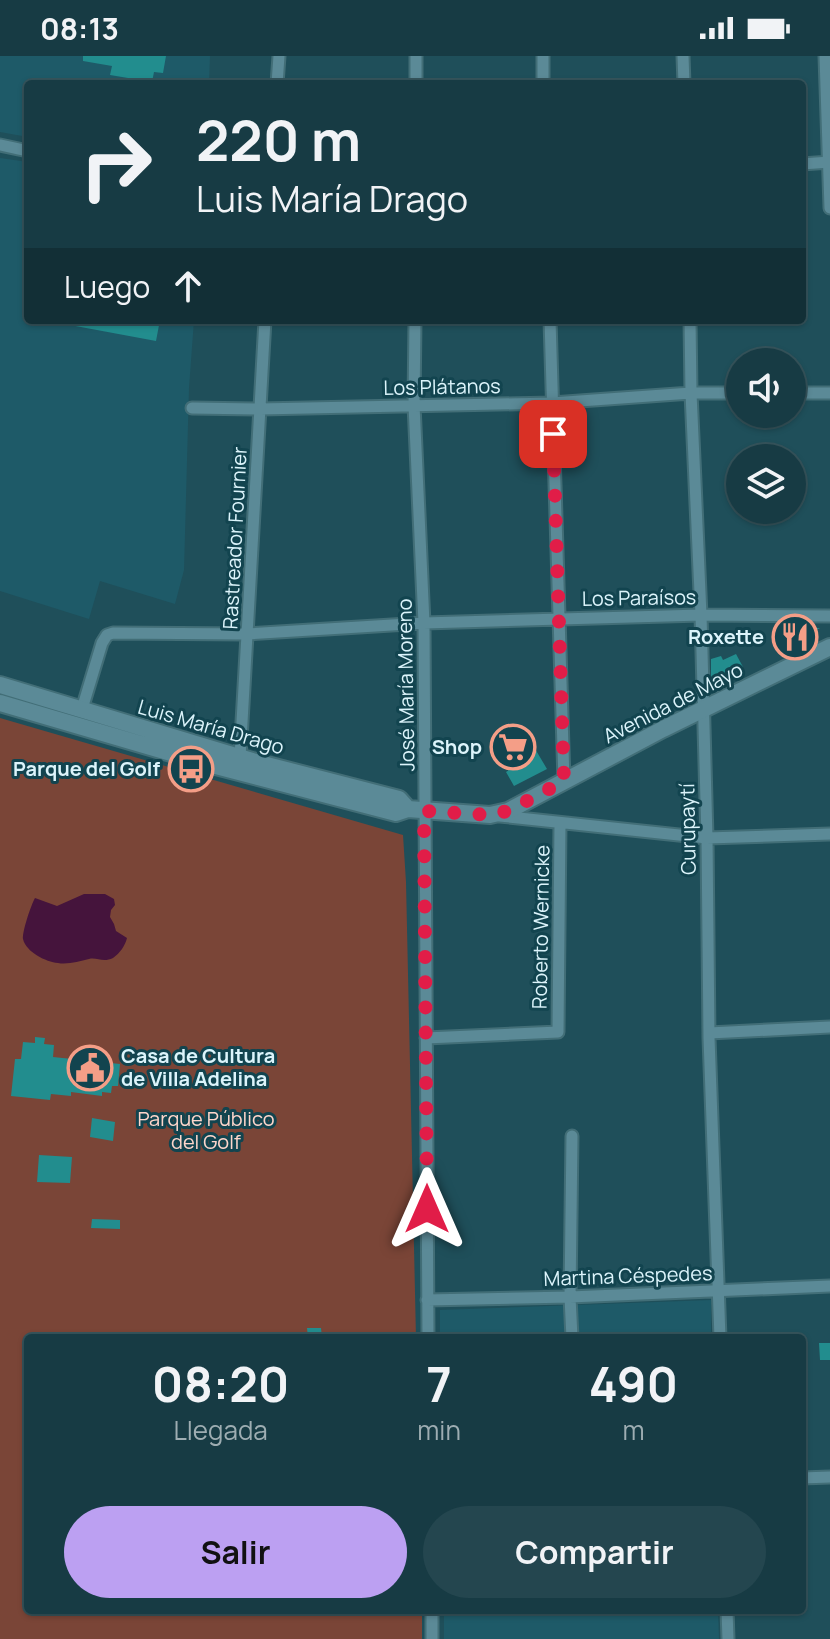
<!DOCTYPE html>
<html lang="es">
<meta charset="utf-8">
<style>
:root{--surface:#173b44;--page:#24464f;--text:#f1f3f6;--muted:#9eadb2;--line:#36555d;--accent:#bca0f2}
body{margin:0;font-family:Manrope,sans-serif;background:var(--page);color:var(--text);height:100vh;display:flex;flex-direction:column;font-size:30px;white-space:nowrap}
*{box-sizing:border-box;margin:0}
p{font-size:26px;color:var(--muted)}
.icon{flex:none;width:44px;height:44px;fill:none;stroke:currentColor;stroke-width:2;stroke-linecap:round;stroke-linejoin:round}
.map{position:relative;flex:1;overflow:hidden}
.sheet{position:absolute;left:24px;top:1278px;width:782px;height:280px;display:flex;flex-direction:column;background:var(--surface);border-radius:8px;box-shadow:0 2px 6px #0004,0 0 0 2px var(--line)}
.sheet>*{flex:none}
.guide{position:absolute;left:24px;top:24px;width:782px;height:244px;border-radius:8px;box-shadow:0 2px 6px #0004,0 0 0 2px var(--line);background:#173b44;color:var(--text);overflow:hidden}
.fabs{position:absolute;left:726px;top:292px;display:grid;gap:16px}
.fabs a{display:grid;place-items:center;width:80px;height:80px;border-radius:50%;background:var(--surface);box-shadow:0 2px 6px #0004,0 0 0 2px var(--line);font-size:40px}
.pin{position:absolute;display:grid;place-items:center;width:68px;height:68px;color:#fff;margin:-34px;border-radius:16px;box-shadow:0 4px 12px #0006}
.me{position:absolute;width:88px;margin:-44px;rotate:0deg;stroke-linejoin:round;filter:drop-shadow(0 0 6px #0008)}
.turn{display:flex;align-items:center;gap:28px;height:168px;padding:0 40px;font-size:36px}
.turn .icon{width:104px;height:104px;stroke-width:2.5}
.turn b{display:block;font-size:56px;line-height:68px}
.then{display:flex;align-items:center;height:76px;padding:0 40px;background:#0003;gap:16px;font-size:30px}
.eta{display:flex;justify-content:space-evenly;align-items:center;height:136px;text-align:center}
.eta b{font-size:48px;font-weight:700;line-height:56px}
.button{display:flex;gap:16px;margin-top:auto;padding:16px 40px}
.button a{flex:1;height:92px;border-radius:48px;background:var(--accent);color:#111;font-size:32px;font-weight:700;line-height:92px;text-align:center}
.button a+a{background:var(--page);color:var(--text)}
.status{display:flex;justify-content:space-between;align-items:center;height:56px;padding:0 40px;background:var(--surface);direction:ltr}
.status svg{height:22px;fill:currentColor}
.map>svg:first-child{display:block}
</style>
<div class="status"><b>08:13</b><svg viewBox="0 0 49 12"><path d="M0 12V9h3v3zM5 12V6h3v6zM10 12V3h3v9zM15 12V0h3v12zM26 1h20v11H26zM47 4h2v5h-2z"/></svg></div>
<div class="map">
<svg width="830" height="1583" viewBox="0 0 830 1583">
<rect width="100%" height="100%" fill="#1f4f5a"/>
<path fill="#1e5a68" d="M0,0H210L209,28H28V81L0,76Z
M0,102L28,106V264H194L189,332L184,514L175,548L100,525L89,563L0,535Z
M711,1244V1282H440V1254Z
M444,1554H718L719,1583H444Z"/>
<path fill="#7a4537" d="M0,662L403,779L406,826L416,1282H28V1554H422V1583H0Z"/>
<path fill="#45143c" d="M84,838H105L114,843L115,849L111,854L110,861L114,868L116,875L127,882C125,890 120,897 113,902C103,907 97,901 89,903C79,905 68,909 58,907C46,906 26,896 23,883C22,876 31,849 35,842L57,850Z"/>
<path fill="#228d8e" d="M83,0H166L163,17L154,16L152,26L110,19L112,10L83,5Z
M71,264H160L156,285L70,269Z
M782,572H820L790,588Z
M736,598L743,611L716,624L711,622V603L721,600L723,604Z
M534,680V691L547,713L514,730L506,716L509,714L497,691L496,683Z
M35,981L45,982L44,988L54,989L53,1001L120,1008L118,1030H112L111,1037L102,1036V1040L71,1036V1040L51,1038L50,1044L11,1040L15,1003H21L23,986L35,987Z
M92,1062L115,1066L113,1085L90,1081Z
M39,1099L72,1101L70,1127L37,1126Z
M92,1163L120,1164V1173L91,1172Z
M307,1272H321L322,1282H308Z
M819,1287H830V1304H820Z"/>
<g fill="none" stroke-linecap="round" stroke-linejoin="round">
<g stroke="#426e77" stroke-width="15">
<path id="minor" d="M543,0V28
M683,0L684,28
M825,0L830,152
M277,28L279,0
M416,28V0
M0,89L28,95
M802,108L830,106
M415,264L414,349L424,567L428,1282
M550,264L564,725
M690,264L691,337L701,559L707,782L709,982L720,1282
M792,337H830
M192,352L260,353L552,347L691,337H740
M82,653L102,587L107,579L113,577L247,578L424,567L701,559L830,560
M240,701L265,264
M500,760L707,782L830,778
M709,977L830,971
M426,982L558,976L560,767
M427,1244L570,1241L830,1230
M572,1282L570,1241L572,1080
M802,1422L830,1421
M432,1554V1583
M727,1554L728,1583"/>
</g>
<g stroke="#426e77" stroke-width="20">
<path id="secondary" d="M0,629L259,707L399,743L408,753
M0,647L212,709L396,757L408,753L490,759L508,755L663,673L830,591"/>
</g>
<use href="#minor" stroke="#5b8a97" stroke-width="11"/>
<use href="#secondary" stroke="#5b8a97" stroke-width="16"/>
</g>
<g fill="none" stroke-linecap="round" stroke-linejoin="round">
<path stroke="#e11d48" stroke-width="14" stroke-dasharray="0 25.2" d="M427,1153L424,755L490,759L508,755L564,725L553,378"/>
</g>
<defs>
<g id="restaurant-ring" transform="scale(2.3)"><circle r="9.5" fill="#12444f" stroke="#f49e87" stroke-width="1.5"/><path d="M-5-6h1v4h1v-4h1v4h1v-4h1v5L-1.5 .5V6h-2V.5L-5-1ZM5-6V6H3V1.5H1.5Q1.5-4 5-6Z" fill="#f49e87"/></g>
<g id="supermarket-ring" transform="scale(2.3)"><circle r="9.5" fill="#12444f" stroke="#f49e87" stroke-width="1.5"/><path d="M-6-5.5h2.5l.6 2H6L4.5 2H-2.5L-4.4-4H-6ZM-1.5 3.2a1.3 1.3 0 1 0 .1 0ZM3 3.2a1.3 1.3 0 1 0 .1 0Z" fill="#f49e87"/></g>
<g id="bus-ring" transform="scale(2.3)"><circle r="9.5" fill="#12444f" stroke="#f49e87" stroke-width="1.5"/><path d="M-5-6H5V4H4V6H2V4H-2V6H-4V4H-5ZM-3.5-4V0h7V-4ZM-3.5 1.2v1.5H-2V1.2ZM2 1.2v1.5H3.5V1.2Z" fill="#f49e87"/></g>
<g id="civic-ring" transform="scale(2.3)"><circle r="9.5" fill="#12444f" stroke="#f49e87" stroke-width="1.5"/><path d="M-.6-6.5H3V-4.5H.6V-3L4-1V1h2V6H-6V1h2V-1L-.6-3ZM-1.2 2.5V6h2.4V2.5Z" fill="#f49e87"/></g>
</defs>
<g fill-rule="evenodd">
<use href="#restaurant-ring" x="795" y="581"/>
<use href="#supermarket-ring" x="513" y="691"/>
<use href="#bus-ring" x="191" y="713"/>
<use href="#civic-ring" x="90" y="1012"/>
</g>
<g text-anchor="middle" stroke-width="6" stroke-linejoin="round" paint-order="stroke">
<g font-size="20" fill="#dcf4fb" stroke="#12444f">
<text transform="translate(442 331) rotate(-1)" y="7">Los Plátanos</text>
<text transform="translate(235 482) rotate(-87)" y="7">Rastreador Fournier</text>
<text transform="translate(639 542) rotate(-1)" y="7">Los Paraísos</text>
<text transform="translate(406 629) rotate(-91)" y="7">José María Moreno</text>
<text transform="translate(673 647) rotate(-27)" y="7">Avenida de Mayo</text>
<text transform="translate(211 671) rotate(16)" y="7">Luis María Drago</text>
<text transform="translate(688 773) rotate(-91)" y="7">Curupaytí</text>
<text transform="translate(541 871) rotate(-89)" y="7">Roberto Wernicke</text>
<text transform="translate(628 1220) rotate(-2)" y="7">Martina Céspedes</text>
</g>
<g font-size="20" font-weight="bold" fill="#dcf4fb" stroke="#12444f" text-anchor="end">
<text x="764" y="588">Roxette</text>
<text x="482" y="698">Shop</text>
<text x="160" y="720">Parque del Golf</text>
<text x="121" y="1007" text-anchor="start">Casa de Cultura<tspan x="121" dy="23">de Villa Adelina</tspan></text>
</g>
<g font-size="20" fill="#ffd6cb" stroke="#12444f">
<text x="206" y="1070">Parque Público<tspan x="206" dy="23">del Golf</tspan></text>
</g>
</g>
</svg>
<div class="fabs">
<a><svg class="icon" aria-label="sound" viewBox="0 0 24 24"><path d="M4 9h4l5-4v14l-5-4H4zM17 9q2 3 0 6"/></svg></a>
<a><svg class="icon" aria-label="layers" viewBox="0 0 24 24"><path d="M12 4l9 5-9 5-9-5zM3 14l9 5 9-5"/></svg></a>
</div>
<div class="pin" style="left:553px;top:378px;background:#d93025"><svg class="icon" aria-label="arrive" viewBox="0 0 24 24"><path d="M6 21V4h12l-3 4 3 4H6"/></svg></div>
<svg class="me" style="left:427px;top:1153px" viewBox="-20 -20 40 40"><path d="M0-17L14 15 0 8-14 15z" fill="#e11d48" stroke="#fff" stroke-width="4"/></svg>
<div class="guide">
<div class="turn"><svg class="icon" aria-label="right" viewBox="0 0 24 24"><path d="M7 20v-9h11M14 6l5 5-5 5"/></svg><div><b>220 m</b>Luis María Drago</div></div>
<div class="then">Luego<svg class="icon" aria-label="ahead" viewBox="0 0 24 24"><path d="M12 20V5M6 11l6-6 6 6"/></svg></div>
</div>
<section class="sheet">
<div class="eta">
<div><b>08:20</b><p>Llegada</p></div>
<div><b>7</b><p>min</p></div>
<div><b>490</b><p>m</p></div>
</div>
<div class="button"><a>Salir</a><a>Compartir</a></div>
</section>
</div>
